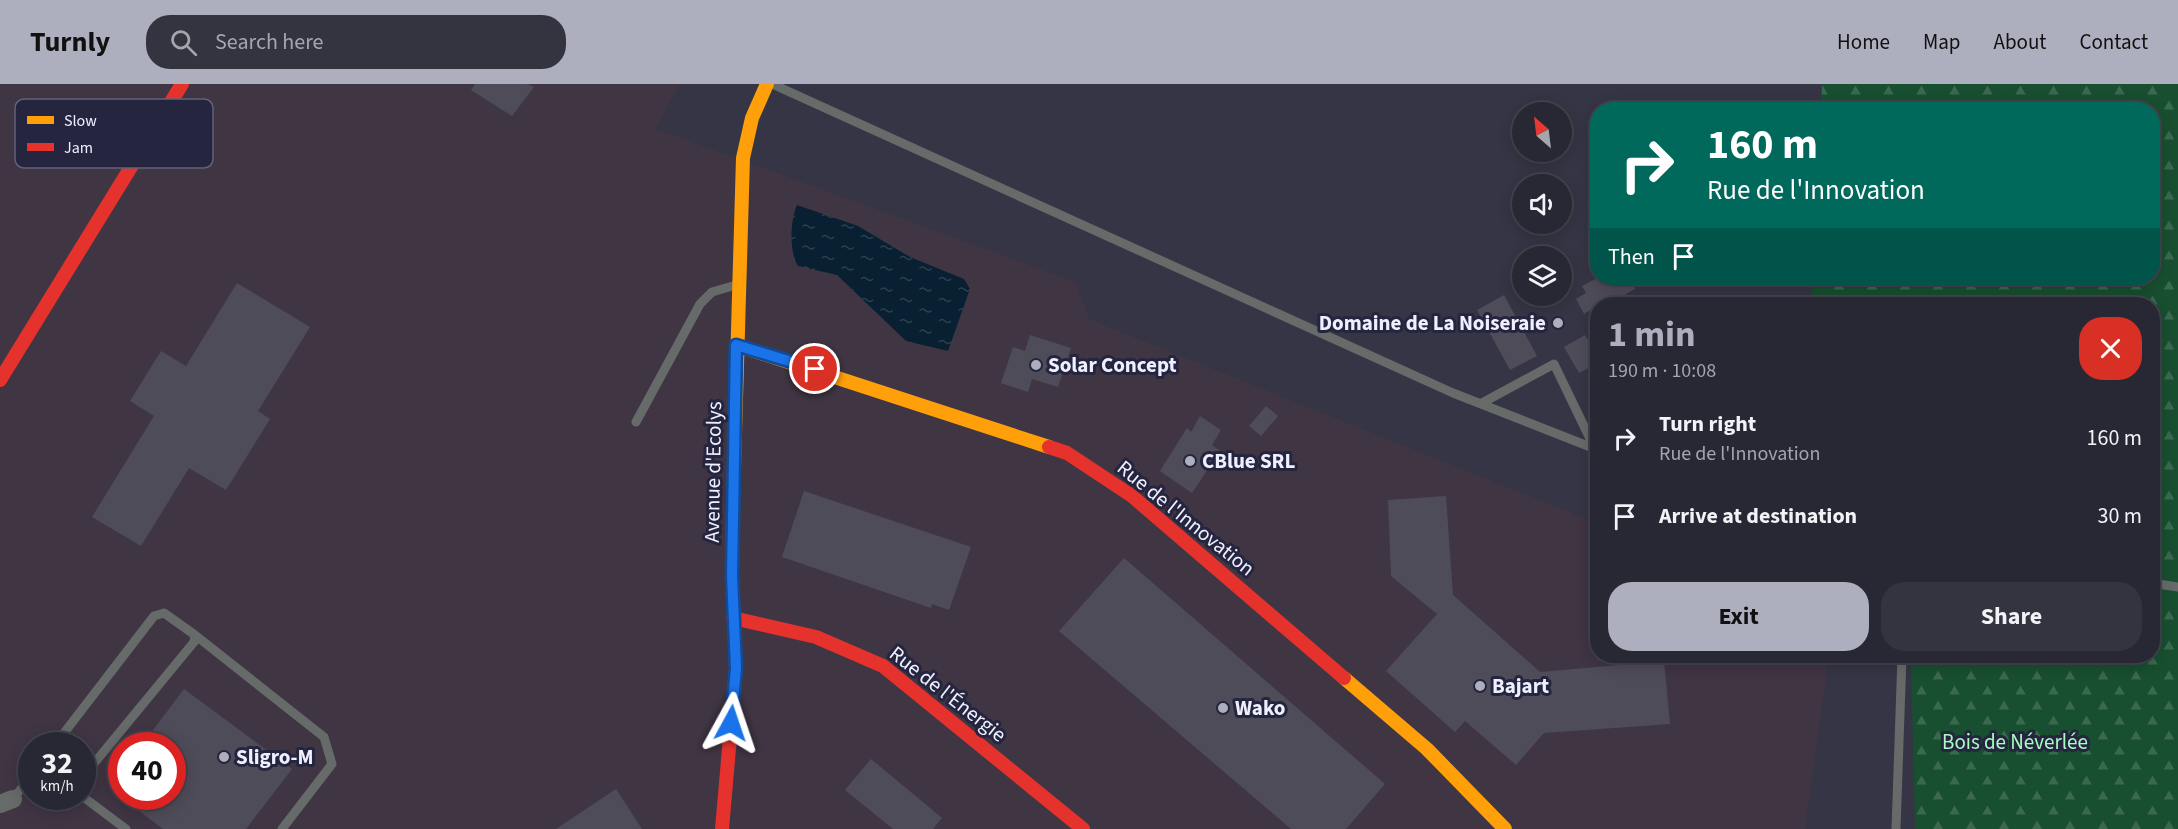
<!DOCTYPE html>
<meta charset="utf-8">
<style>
:root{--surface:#282834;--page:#343440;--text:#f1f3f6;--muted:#a5a6ac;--line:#44444f;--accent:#aeafbe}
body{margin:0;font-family:"Source Sans 3",sans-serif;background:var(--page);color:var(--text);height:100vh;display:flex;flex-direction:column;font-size:22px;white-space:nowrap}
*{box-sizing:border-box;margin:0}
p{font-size:20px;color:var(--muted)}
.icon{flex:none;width:33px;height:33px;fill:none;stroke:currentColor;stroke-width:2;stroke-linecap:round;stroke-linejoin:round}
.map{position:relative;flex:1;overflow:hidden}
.details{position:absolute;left:1590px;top:213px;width:570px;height:366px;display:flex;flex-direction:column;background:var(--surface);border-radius:24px;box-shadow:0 3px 15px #0003,0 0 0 2px var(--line)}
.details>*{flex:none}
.guide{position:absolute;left:1590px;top:18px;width:570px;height:183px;border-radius:24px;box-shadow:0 3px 15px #0003,0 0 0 2px var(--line);background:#00695c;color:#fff;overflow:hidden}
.needle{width:39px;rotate:332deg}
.tools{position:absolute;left:1512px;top:18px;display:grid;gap:12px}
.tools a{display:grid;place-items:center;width:60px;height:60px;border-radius:50%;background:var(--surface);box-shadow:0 3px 15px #0003,0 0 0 2px var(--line);font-size:30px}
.speed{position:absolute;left:18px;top:648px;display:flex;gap:12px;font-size:30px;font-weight:700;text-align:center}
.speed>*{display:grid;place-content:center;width:78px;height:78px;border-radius:50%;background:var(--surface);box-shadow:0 3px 15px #0003,0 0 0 2px var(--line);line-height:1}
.speed small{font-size:15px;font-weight:400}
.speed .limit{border:9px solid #d22;background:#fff;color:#111}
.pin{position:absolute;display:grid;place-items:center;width:51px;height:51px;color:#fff;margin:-26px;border:3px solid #fff;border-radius:50%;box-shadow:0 2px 6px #0007}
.me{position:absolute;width:66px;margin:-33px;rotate:5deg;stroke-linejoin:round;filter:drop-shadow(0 0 4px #0008)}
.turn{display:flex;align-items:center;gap:21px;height:126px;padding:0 18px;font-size:27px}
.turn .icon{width:78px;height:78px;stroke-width:2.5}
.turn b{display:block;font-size:42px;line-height:51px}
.then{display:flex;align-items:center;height:57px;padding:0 18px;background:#0003;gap:12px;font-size:22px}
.round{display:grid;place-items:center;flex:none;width:63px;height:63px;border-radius:24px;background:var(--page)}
.overview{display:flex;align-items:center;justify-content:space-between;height:102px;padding:0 18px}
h1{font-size:36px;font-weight:700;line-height:45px;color:var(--accent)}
.primary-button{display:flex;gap:12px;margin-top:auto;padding:12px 18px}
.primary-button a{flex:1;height:69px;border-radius:24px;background:var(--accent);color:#111;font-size:24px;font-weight:700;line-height:69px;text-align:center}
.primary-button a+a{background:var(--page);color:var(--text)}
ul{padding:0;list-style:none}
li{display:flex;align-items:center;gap:18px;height:78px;padding:0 18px}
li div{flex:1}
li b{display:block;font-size:22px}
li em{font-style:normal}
header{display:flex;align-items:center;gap:36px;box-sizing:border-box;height:84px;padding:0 30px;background:var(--accent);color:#111}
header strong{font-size:28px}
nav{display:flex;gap:33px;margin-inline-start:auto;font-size:21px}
.search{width:420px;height:54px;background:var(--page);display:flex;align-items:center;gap:15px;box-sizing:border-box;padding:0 21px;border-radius:24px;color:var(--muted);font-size:22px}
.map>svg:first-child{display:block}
</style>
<header>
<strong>Turnly</strong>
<div class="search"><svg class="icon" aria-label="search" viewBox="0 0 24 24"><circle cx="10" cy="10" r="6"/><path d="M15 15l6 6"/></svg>Search here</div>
<nav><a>Home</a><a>Map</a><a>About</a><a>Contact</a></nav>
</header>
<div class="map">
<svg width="2178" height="745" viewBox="0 0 2178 745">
<defs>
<pattern id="forest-firs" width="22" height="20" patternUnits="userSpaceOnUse" patternTransform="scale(1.5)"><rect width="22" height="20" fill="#184f30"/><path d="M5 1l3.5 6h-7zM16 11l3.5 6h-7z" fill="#3a694f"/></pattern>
<pattern id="water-ripples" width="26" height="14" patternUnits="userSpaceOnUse" patternTransform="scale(1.5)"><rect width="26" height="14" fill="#082031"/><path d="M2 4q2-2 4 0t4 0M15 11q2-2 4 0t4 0" fill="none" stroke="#2c4150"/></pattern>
</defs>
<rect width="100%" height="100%" fill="#353545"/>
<path fill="#403543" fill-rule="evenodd" d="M0,0H680L656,45L1076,198L1089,235L1597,439L1598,572H1829L1805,745H0ZM32,662H82V712H32ZM122,662H172V712H122Z"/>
<path fill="url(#forest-firs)" d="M1822,0H2178V745H1915L1911,572H2152V220H1811L1812,194H2152V26L1821,25Z"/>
<path fill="url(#water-ripples)" d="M797,121L858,142L910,173L964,195L970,205L948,267L906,257L837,191L798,182C789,168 790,137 797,121Z"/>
<path fill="#4f4c59" d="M475,0H528L534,3L512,32L471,6Z
M1597,194H1629L1635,205L1608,220H1598L1596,228L1594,224L1584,230L1576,215L1586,209L1582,202Z
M237,199L310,243L258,327L270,335L226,406L189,384L141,462L92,433L154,332L130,317L161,267L186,282Z
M1504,211L1537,272L1510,286L1477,226Z
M1030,251L1071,264L1058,303L1032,295L1028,308L1001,299L1013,263L1025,267Z
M1585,251L1598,273V279L1579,289L1564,263Z
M1266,322L1278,332L1261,352L1249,342Z
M1200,332L1221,346L1212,361L1220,367L1192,409L1160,387L1187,344L1191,348Z
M804,407L971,463L949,526L932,520L931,524L782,473Z
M1446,412L1453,511L1540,588L1664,577L1670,640L1544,649L1516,681L1465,637L1455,648L1386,587L1437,530L1391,492L1388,416Z
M1124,474L1385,700L1346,745H1291L1059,547Z
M184,605L292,685L246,745H163L109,704L122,688V712H172V662H141Z
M871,675L942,734L933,745H893L845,706Z
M616,705L642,745H556Z"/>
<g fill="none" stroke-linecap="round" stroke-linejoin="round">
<path stroke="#666a69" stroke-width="9" d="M772,0L1453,309L1598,366
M1482,319L1554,280L1595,365
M636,338L700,220L712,208L736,201
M2152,499L2178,503
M195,551L324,653L332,680L282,745
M54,662L154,532L164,529L195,551L194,558L82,694
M82,712L126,745
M13,715L32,691
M1896,745L1902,572"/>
<path stroke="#666a69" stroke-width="18" d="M0,720L13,715"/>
<path stroke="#ff9f0a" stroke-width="14" d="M736,261L1049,363
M733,418L743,74L752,34L767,0
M1344,594L1427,665L1505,745"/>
<path stroke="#e5322d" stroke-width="14" d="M0,296L182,0
M1049,363L1067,369L1132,412L1344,594
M733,534L816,553L883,582L1083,745
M722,745L736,584L732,492L733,418"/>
</g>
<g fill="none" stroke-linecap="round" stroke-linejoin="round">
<g stroke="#114b97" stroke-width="15">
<path id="route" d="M731,639L736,584L732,492L736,261L815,285"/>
</g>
<use href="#route" stroke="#1a73e8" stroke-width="10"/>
</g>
<g fill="#aeafbe" stroke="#262540" stroke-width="2">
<circle cx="1558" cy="239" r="6"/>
<circle cx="1036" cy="281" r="6"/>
<circle cx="1190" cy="377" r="6"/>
<circle cx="1480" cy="602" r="6"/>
<circle cx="1223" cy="624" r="6"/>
<circle cx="224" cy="673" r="6"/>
</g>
<g text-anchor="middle" stroke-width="6" stroke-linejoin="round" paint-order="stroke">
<g font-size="21" font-weight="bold" fill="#eff0ff" stroke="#262540" text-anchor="start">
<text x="1546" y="246" text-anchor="end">Domaine de La Noiseraie</text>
<text x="1048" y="288">Solar Concept</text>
<text x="1202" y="384">CBlue SRL</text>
<text x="1492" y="609">Bajart</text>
<text x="1235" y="631">Wako</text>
<text x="236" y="680">Sligro-M</text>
</g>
<g font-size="21" fill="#eff0ff" stroke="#262540">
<text transform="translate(713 388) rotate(-89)" y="7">Avenue d'Ecolys</text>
<text transform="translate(1186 434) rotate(39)" y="7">Rue de l'Innovation</text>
<text transform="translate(948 610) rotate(38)" y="7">Rue de l'Énergie</text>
</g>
<g font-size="21" fill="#a7fbbf" stroke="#262540">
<text x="2015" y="665">Bois de Néverlée</text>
</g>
</g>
<rect x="15" y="15" width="198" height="69" rx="9" fill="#262540" stroke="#626279" stroke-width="1.5"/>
<rect x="27" y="32" width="27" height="8" fill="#ff9f0a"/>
<rect x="27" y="59" width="27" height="8" fill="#e5322d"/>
<g font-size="16" fill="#eff0ff">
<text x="64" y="42">Slow</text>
<text x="64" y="69">Jam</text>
</g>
</svg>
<div class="tools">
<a><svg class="needle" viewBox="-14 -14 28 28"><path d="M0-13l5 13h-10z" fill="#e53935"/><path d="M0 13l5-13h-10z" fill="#a5a6ac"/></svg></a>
<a><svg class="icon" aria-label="sound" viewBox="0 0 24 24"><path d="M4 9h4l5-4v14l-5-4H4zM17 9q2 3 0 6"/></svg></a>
<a><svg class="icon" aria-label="layers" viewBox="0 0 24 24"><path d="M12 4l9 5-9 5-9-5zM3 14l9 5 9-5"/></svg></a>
</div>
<div class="speed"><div>32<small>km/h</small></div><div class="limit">40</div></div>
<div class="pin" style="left:815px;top:285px;background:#d93025"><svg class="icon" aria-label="arrive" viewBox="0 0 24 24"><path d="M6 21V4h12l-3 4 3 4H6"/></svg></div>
<svg class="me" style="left:731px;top:639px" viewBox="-20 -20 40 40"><path d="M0-17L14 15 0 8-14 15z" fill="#1a73e8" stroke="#fff" stroke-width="4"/></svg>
<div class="guide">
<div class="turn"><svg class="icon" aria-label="right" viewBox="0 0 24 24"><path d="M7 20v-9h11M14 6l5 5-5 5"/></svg><div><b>160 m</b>Rue de l'Innovation</div></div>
<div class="then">Then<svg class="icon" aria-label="arrive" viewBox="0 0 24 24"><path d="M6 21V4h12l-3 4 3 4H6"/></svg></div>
</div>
<section class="details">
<div class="overview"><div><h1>1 min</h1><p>190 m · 10:08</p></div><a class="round" style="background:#d93025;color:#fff"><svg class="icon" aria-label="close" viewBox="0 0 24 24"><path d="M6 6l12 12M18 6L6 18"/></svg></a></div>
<ul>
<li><svg class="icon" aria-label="right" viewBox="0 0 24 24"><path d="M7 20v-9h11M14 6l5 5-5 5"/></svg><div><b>Turn right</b><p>Rue de l'Innovation</p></div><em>160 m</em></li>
<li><svg class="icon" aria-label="arrive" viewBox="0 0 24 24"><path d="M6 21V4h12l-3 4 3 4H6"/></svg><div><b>Arrive at destination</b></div><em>30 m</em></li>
</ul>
<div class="primary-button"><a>Exit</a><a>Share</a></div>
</section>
</div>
